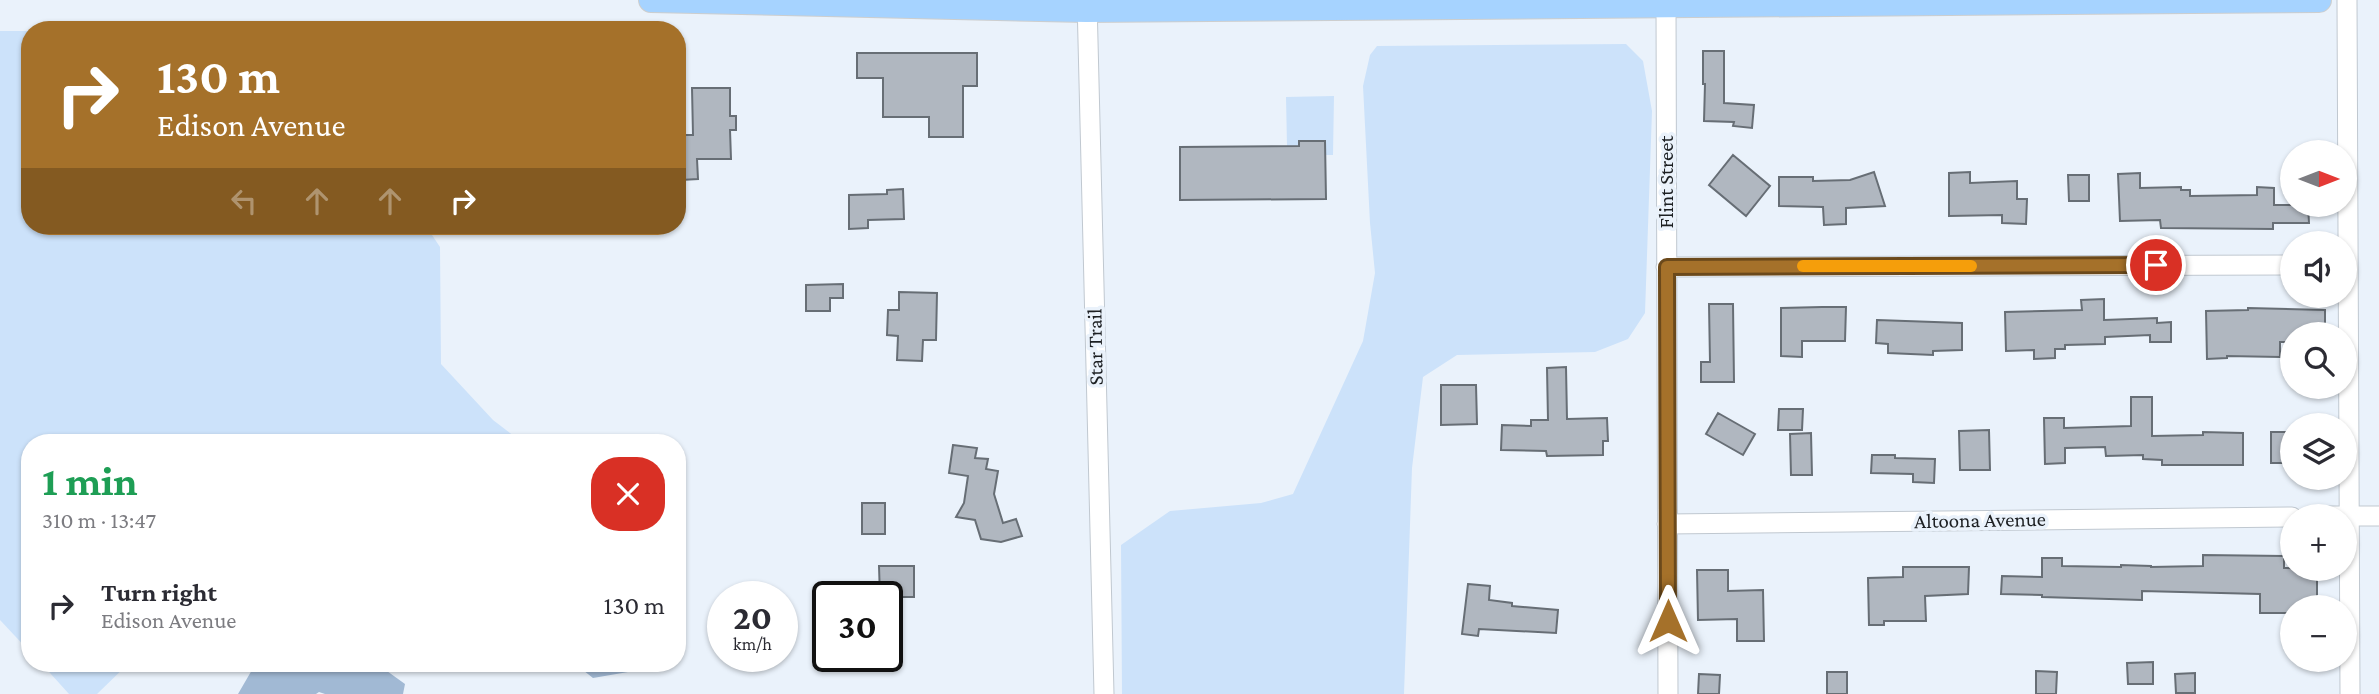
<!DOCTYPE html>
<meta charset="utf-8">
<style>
:root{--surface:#fff;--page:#f7f7f7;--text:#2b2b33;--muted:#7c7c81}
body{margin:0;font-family:"Crimson Pro",serif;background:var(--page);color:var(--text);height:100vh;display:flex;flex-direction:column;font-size:26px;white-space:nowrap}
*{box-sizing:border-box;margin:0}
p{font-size:23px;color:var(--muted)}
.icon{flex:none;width:38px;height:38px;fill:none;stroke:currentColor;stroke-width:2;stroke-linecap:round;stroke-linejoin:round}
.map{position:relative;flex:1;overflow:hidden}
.side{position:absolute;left:21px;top:434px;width:665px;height:238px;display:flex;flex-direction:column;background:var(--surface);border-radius:28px;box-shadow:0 2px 5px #0004}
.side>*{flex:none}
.banner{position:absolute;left:21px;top:21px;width:665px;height:214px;border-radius:28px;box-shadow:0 2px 5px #0004;background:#a5712a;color:#fff;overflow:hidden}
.needle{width:46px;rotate:90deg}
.fabs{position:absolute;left:2280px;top:140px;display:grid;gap:14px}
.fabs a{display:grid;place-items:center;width:77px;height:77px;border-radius:50%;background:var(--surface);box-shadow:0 2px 5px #0004;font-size:35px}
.speed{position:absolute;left:707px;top:581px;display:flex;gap:14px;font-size:35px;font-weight:700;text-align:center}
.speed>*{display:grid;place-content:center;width:91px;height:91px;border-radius:50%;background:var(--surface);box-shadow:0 2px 5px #0004;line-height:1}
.speed small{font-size:18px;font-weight:400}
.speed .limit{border:4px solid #111;border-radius:10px;background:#fff;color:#111}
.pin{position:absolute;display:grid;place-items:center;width:60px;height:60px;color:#fff;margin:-30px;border:4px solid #fff;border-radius:50%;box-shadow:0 2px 7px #0007}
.me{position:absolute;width:77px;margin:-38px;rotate:0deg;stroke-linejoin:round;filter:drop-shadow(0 0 5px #0008)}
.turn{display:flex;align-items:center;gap:24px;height:147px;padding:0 21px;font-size:32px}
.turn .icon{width:91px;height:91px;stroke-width:2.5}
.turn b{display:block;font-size:49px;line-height:60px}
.lanes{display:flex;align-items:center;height:66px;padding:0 21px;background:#0003;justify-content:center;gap:35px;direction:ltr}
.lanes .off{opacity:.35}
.round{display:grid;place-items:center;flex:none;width:74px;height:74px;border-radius:28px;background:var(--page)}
.summary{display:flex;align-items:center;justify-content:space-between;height:119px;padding:0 21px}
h1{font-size:42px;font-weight:700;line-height:52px;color:#1e9e55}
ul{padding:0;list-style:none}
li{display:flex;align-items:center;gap:21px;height:105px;padding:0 21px}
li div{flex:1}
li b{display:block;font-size:26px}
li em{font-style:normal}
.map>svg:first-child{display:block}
</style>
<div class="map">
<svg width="2379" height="694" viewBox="0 0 2379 694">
<rect width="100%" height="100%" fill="#eaf2fb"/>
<path fill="#cce2fa" d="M0,31H30V226H426L440,247L441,364L493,420L523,443H30V652L0,620Z
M1626,44L1643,61L1652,111L1645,313L1628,339L1595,352L1457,355L1423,377L1412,468L1404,694H1122L1121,545L1170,511L1261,503L1293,494L1363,341L1375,273L1370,223L1363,86L1370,55L1377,46Z
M1334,96L1333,155H1325V141H1299V146H1287L1286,97Z
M41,663H129L97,694H69Z"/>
<path fill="#a1b9d4" d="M256,663H386L380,666L405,684L403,694H325L319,692L316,694H238Z
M574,663H635L628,672L593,678Z"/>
<path fill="#b0b7c0" stroke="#676e75" stroke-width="2" d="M1703,51H1724V103L1754,105L1752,128L1733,126L1734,122L1704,121L1705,84H1703Z
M857,53H977V86H963V137H929V117H883V78H857Z
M692,88H730V116H736V130H730L731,159H697L698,179L681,180V135H693Z
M1299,141H1325L1326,199L1180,200V147L1299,146Z
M1733,155L1770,186L1746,216L1709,185Z
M1874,172L1885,206L1846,208V224L1824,225L1823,207L1779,206V177H1813V181L1850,180Z
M1970,172V183L2017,181V199H2027L2026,224L2002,223V215L1949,216V173Z
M2140,173V188L2181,187V190H2190V196L2257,195V187L2274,188V205H2308L2309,223H2273V229L2161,228L2160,220L2120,221L2118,174Z
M2068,175H2089V201H2069Z
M903,189L904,219L868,220V228L849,229V195L887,194V190Z
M843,284V298H830V311H806V285Z
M899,292L937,293L936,340H923L922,361L897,360L898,336L887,335L888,310H899Z
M2104,299V320L2157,318V323L2171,322V342H2150V335L2105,337V344L2065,345V349H2055V358L2034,359V350L2006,351L2005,312L2082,310L2081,300Z
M1709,304H1733L1734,382H1701V362H1710Z
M1822,307H1846L1845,341H1802V357L1781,356V308Z
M2248,308L2325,310V334H2292V342H2280V357L2227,356V358L2207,359L2206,311L2248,310Z
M1877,320L1962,323V350L1933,351V355L1888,353V344L1876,343Z
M1566,367L1567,419L1607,418L1608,441H1603V455L1547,456L1546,451L1501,450L1502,425L1531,426V420H1548L1547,368Z
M1441,385H1476L1477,424L1441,425Z
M2131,397H2152V436L2203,435V432L2243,433V465H2162V460L2143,459V455L2106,456L2105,447L2065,448V463L2045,464L2044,418H2064V428L2131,426Z
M1779,409H1803L1802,430H1778Z
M1718,413L1755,434L1743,455L1706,434Z
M1989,430L1990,470H1960L1959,431Z
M2271,432H2292V463H2271Z
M1811,433L1812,475H1791L1790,434Z
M953,445L977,448L975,458L988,459L986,469L998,471L994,494L1003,523L1016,519L1022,536L1001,542L981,539L975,520L956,517L964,503L968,476L949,473Z
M1872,455H1895V458L1935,459L1934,483L1913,482V474L1871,473Z
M862,503H885V534H862Z
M2203,555L2284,556V568L2317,569V607H2292V613H2260V594L2142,591V600L2042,597V595L2001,594L2002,576L2042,577V558H2062V566L2121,567V565L2151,566V567L2203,566Z
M879,566H914V597H880Z
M1903,567H1969L1968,594L1925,596L1926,621H1884V625H1869L1868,578L1903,577Z
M1697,570H1728V591L1763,590L1764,641H1737V619L1698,620Z
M1468,584L1490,586L1489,600L1512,603V606L1558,610L1556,633L1479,629L1478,636L1462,634Z
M2153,662V684H2128L2127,663Z
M2036,671L2057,672L2056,694H2036Z
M1827,672H1847V694H1827Z
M2195,673V693H2176L2175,674Z
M1699,674L1720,675L1719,694H1698Z"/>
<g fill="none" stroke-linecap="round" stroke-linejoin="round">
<g stroke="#c0c8d0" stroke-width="21">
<path id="minor" d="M1087,0L1104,694
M2347,0L2350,694
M1666,6L1668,694
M1666,267L2292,265
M2330,516H2379
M1667,524L2292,517"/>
</g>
<g stroke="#cdcece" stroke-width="26">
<path id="major" d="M651,0L1086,10L2319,0"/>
</g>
<use href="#minor" stroke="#fff" stroke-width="19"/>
<use href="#major" stroke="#a6d3ff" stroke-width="24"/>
</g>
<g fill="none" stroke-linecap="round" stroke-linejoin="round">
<g stroke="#6b491b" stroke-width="18">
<path id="route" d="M1668,621L1667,267L2156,265"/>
</g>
<use href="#route" stroke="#a5712a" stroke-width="12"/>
<path stroke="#f59e0b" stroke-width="12" d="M1803,266H1971"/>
</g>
<g text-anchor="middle" stroke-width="7" stroke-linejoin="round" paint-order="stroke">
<g font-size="21" fill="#1c1f22" stroke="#eaf2fb">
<text transform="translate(1666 182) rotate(-90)" y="7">Flint Street</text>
<text transform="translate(1095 347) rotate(-91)" y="7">Star Trail</text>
<text transform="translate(1980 520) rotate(-1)" y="7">Altoona Avenue</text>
</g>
</g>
</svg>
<div class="fabs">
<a><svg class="needle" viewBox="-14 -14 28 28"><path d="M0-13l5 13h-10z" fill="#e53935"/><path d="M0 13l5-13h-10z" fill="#7c7c81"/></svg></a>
<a><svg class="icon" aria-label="sound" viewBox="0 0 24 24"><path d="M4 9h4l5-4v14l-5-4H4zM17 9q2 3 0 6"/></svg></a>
<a><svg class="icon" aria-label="search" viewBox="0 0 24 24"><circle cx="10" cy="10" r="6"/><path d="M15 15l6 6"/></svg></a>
<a><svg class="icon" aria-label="layers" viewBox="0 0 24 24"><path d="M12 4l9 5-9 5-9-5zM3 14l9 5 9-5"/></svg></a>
<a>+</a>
<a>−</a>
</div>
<div class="speed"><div>20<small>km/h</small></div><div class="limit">30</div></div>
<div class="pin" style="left:2156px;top:265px;background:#d93025"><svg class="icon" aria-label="arrive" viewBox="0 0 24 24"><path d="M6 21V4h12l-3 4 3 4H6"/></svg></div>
<svg class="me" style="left:1668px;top:621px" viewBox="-20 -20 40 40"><path d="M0-17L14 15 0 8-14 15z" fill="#a5712a" stroke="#fff" stroke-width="4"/></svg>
<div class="banner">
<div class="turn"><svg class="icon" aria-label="right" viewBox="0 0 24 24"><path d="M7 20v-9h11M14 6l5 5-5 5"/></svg><div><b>130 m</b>Edison Avenue</div></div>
<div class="lanes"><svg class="icon off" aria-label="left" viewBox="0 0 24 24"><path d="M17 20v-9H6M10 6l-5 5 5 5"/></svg><svg class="icon off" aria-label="ahead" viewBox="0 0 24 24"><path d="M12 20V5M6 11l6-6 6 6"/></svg><svg class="icon off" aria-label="ahead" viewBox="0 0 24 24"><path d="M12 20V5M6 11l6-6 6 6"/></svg><svg class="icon" aria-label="right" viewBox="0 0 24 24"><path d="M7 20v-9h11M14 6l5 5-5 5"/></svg></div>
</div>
<section class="side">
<div class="summary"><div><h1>1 min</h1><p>310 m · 13:47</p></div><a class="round" style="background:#d93025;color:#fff"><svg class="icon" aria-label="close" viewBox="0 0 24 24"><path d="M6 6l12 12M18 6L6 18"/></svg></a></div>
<ul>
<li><svg class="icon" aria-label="right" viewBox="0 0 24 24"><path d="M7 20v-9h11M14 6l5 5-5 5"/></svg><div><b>Turn right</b><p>Edison Avenue</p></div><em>130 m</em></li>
</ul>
</section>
</div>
